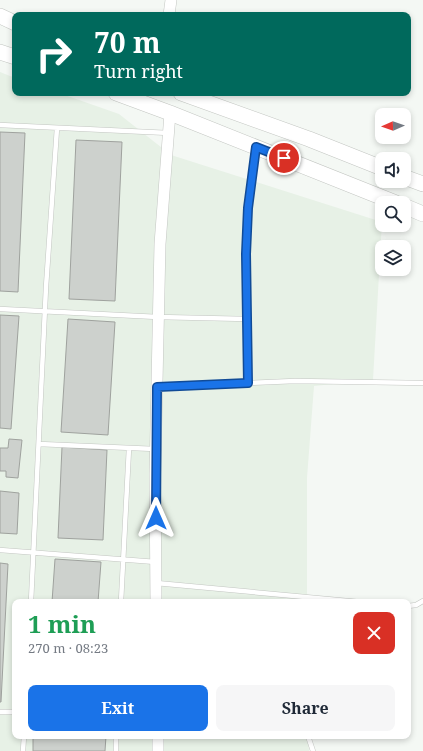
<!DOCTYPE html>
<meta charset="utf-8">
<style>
:root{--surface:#fff;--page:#f6f6f7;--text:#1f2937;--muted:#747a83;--accent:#1a73e8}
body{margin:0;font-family:"Noto Serif",serif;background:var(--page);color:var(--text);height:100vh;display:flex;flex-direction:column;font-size:15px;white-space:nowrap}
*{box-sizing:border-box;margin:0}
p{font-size:13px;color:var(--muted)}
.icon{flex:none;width:22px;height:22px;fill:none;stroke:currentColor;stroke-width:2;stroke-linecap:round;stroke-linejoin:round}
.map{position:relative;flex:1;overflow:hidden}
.panel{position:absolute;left:12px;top:599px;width:399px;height:140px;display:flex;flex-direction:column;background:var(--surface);border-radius:8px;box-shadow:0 2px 6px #0003}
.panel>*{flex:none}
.banner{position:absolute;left:12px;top:12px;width:399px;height:84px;border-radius:8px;box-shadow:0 2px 6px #0003;background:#00695c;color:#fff;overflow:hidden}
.needle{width:26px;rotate:268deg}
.controls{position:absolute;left:375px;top:108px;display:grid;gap:8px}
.controls a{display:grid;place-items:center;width:36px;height:36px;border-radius:8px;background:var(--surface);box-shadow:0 2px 6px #0003;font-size:20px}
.pin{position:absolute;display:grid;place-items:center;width:34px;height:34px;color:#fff;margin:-17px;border:2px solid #fff;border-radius:50%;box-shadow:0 1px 4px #0007}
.me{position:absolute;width:44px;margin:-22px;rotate:0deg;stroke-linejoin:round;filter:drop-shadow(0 0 3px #0008)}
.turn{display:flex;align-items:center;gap:14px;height:84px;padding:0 16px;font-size:18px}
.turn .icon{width:52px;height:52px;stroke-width:2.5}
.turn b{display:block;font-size:28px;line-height:34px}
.round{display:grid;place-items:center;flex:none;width:42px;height:42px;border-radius:8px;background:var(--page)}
.overview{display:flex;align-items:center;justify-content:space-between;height:68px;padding:0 16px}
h1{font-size:24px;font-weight:700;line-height:30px;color:#1e9e55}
.action{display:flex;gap:8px;margin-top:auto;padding:8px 16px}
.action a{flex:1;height:46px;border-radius:8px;background:var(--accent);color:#fff;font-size:16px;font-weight:700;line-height:46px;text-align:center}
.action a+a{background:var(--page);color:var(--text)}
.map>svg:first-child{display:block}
</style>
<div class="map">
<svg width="423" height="751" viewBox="0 0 423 751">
<rect width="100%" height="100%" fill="#f4f8f4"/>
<path fill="#e7f1e6" d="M0,72L15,78V93H59L119,114L171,155L382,222L373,380L314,386L307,478V602H15V736H308L309,751H0Z"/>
<path fill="#cdd1cd" stroke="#9fa29e" d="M0,132L25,133L18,292L0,291Z
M76,140L122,142L115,301L69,299Z
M0,315L19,316L11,429L0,428Z
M68,319L115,322L108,435L61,432Z
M9,439L22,440L18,478L6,477V471H0V448H8Z
M62,447L107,450L103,540L58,538Z
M0,491L19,493L17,534L0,533Z
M55,559L101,562L98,602H52Z
M0,563L8,564L1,702H0Z
M33,736H106L105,751H33Z"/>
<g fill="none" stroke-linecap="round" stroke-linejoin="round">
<g stroke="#c3c6c2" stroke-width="5.5">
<path id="service" d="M0,125L169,133
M0,309L158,317L247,319
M248,383L247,254L248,208L255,149
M157,387L295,381L423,383
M39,444L155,449
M0,550L156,562
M156,583L359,602
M31,602L46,287L57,128
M121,602L129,448
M408,606L416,605L423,601
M0,712H15
M308,736L313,751
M23,751L24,736
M116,751V736"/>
</g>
<g stroke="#c3c6c2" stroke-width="12">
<path id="tertiary" d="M169,15L171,0
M156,602L155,474L160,244L170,113
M158,736V751"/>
</g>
<g stroke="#c3c6c2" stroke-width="16">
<path id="trunk" d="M0,16L15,23
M0,52L15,57
M116,93L170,113L396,203
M181,93L309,139L382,168
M404,177L423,184
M404,206L423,214"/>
</g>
<use href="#service" stroke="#fff" stroke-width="4.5"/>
<use href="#tertiary" stroke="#fff" stroke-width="11"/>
<use href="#trunk" stroke="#fff" stroke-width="15"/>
</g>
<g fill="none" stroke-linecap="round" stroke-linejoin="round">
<g stroke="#114b97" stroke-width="10">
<path id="route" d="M156,518L157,387L248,383L246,254L248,208L256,147L284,158"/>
</g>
<use href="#route" stroke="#1a73e8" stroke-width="7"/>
</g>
</svg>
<div class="controls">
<a><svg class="needle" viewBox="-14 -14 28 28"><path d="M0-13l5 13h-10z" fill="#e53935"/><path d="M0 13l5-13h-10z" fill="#747a83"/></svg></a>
<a><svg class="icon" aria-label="sound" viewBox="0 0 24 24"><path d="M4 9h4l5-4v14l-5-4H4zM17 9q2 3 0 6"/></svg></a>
<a><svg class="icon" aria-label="search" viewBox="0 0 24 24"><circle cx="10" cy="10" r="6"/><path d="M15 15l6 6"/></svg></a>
<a><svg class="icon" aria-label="layers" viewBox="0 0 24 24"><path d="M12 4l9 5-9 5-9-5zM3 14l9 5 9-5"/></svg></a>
</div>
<div class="pin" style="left:284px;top:158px;background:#d93025"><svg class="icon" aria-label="arrive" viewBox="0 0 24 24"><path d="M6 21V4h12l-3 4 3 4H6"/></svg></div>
<svg class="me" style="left:156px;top:518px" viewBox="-20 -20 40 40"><path d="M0-17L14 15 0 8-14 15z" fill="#1a73e8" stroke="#fff" stroke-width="4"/></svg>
<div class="banner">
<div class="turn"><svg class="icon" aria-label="right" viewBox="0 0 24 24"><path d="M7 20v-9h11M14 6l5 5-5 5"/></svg><div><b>70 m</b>Turn right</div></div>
</div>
<section class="panel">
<div class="overview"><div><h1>1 min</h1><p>270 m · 08:23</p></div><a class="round" style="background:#d93025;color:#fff"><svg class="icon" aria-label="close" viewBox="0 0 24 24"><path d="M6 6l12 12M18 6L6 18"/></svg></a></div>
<div class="action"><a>Exit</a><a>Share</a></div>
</section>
</div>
